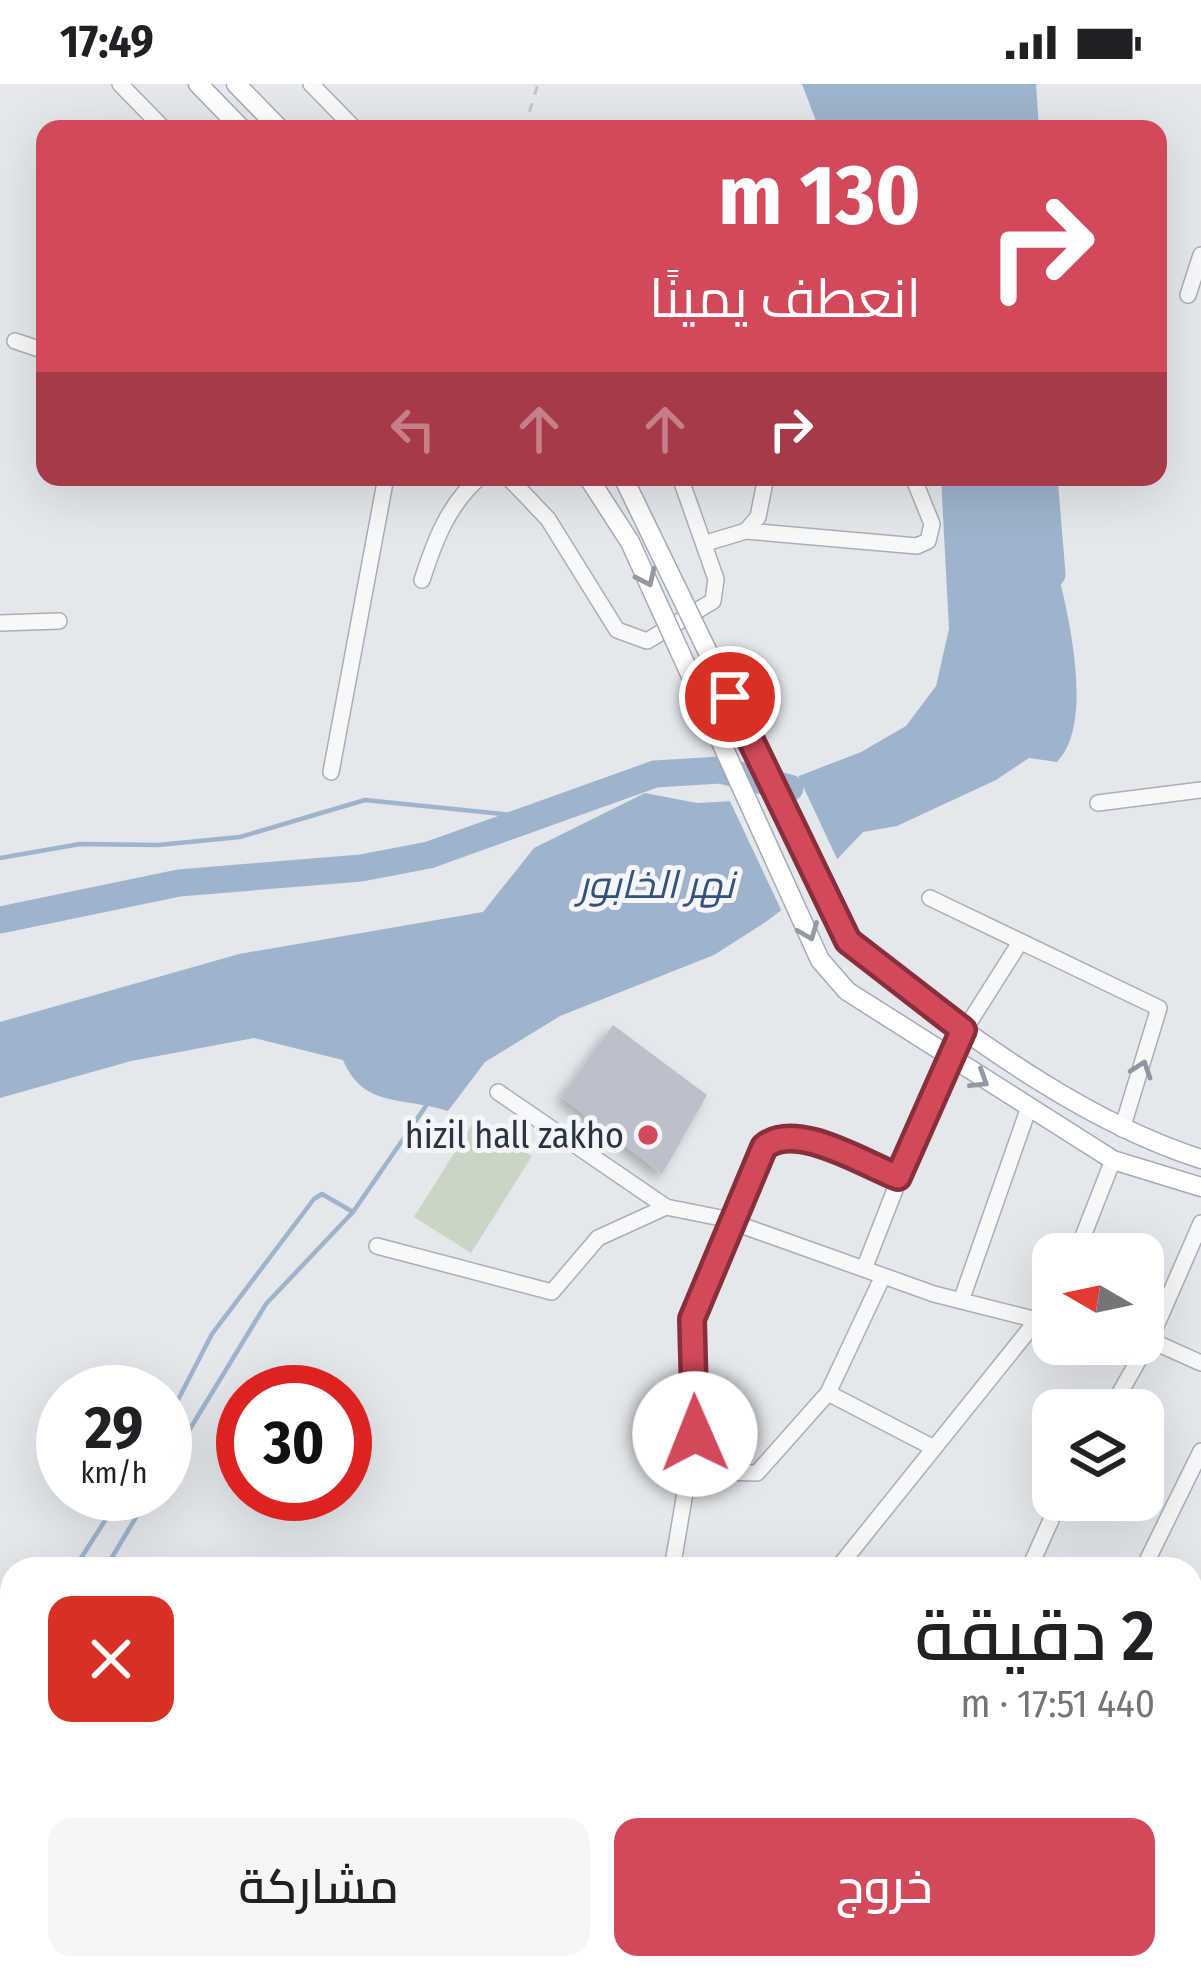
<!DOCTYPE html>
<html lang="ar">
<meta charset="utf-8">
<style>
:root{--surface:#fff;--page:#f6f6f6;--text:#202124;--muted:#757577;--accent:#d1495b}
body{margin:0;font-family:"Fira Sans Condensed",Cairo,sans-serif;background:var(--page);color:var(--text);direction:rtl;height:100vh;display:flex;flex-direction:column;font-size:45px;white-space:nowrap}
*{box-sizing:border-box;margin:0}
p{font-size:39px;color:var(--muted)}
.icon{flex:none;width:66px;height:66px;fill:none;stroke:currentColor;stroke-width:2;stroke-linecap:round;stroke-linejoin:round}
.map{position:relative;flex:1;overflow:hidden;direction:ltr}
.details{position:absolute;left:0px;top:1473px;width:1203px;height:423px;display:flex;flex-direction:column;background:var(--surface);border-radius:36px 36px 0 0;box-shadow:0 12px 48px #0002;direction:rtl}
.details>*{flex:none}
.guide{position:absolute;left:36px;top:36px;width:1131px;height:366px;border-radius:24px;box-shadow:0 12px 48px #0002;direction:rtl;background:#d1495b;color:#fff;overflow:hidden}
.needle{width:78px;rotate:279deg}
.tools{position:absolute;left:1032px;top:1149px;display:grid;gap:24px}
.tools a{display:grid;place-items:center;width:132px;height:132px;border-radius:24px;background:var(--surface);box-shadow:0 12px 48px #0002;font-size:60px}
.speed{position:absolute;left:36px;top:1281px;display:flex;gap:24px;font-size:60px;font-weight:700;text-align:center}
.speed>*{display:grid;place-content:center;width:156px;height:156px;border-radius:50%;background:var(--surface);box-shadow:0 12px 48px #0002;line-height:1}
.speed small{font-size:30px;font-weight:400}
.speed .limit{border:18px solid #d22;background:#fff;color:#111}
.pin{position:absolute;display:grid;place-items:center;width:102px;height:102px;color:#fff;margin:-51px;border:6px solid #fff;border-radius:50%;box-shadow:0 3px 12px #0007}
.me{position:absolute;width:132px;margin:-66px;rotate:359deg;stroke-linejoin:round;filter:drop-shadow(0 0 9px #0008)}
.turn{display:flex;align-items:center;gap:42px;height:252px;padding:0 48px;font-size:54px}
.turn .icon{width:156px;height:156px;stroke-width:2.5}
.turn b{display:block;font-size:84px;line-height:102px}
.lanes{display:flex;align-items:center;height:114px;padding:0 48px;background:#0003;justify-content:center;gap:60px;direction:ltr}
.lanes .off{opacity:.35}
.round{display:grid;place-items:center;flex:none;width:126px;height:126px;border-radius:24px;background:var(--page)}
.headline{display:flex;align-items:center;justify-content:space-between;height:204px;padding:0 48px}
h1{font-size:72px;font-weight:600;line-height:90px}
.primary-button{display:flex;gap:24px;margin-top:auto;padding:24px 48px}
.primary-button a{flex:1;height:138px;border-radius:24px;background:var(--accent);color:#fff;font-size:48px;font-weight:600;line-height:138px;text-align:center}
.primary-button a+a{background:var(--page);color:var(--text)}
.status{display:flex;justify-content:space-between;align-items:center;height:84px;padding:0 60px;background:var(--surface);direction:ltr}
.status svg{height:33px;fill:currentColor}
.map>svg:first-child{display:block}
</style>
<div class="status"><b>17:49</b><svg viewBox="0 0 49 12"><path d="M0 12V9h3v3zM5 12V6h3v6zM10 12V3h3v9zM15 12V0h3v12zM26 1h20v11H26zM47 4h2v5h-2z"/></svg></div>
<div class="map">
<svg width="1201" height="1895" viewBox="0 0 1201 1895">
<defs>
<filter id="shadow"><feDropShadow dx="-5.5" dy="5.5" stdDeviation="6" flood-color="#0004"/></filter>
</defs>
<rect width="100%" height="100%" fill="#e4e7ec"/>
<path fill="#c9d6c5" d="M475,1036L532,1072L471,1169L414,1133Z"/>
<path fill="#9fb4cc" d="M802,0H1036L1039,45H819Z
M941,393H1051L1037,415C1054,472 1104,630 1057,678L1029,674L996,696L897,742L863,748L809,805L767,837L714,871L560,932L485,978L448,1027C402,1012 364,1025 343,976L254,954L131,977L0,1014V938L239,870L483,828L534,764L645,709L697,719L734,717L861,668L906,642L936,602L949,545Z"/>
<path fill="#e4e7ec" d="M795,685L838,777L813,809L784,832L727,711Z"/>
<g fill="none" stroke-linecap="round" stroke-linejoin="round">
<path stroke="#9fb4cc" stroke-width="4.5" d="M0,774L80,760L158,761L240,753L365,716L542,734
M165,1341L212,1250L314,1115L322,1110L353,1128
M165,1386L266,1220L353,1128L428,1019
M74,1485L122,1410
M105,1485L150,1410
M0,1608L12,1588
M0,1647L12,1631"/>
<path stroke="#9fb4cc" stroke-width="27" d="M1044,393L1052,490
M0,836L179,799L361,784L429,771L655,690L720,686L790,704"/>
</g>
<path fill="#bbc0ca" filter="url(#shadow)" d="M613,941L707,1011L662,1090L561,1013Z"/>
<g fill="none" stroke-linecap="round" stroke-linejoin="round">
<g stroke="#a9aeb7" stroke-width="18">
<path id="minor" d="M120,0L164,45
M311,0L355,45
M1188,211L1201,171
M15,257L45,267
M508,393L548,435L617,546L647,557L713,517L716,495L680,393
M746,447L758,433L766,393
M706,459L746,447L917,462L928,457L932,440L913,393
M422,496C435,456 448,421 480,393
M0,539L59,537
M331,688L386,393
M1098,719L1201,706
M930,814L1159,924L1122,1045
M498,1008L666,1123
M377,1162L552,1208L598,1154L666,1123L721,1134L934,1210L1037,1236
M1076,1170L1113,1076
M864,1185L946,975L1019,860
M883,1192L828,1309L934,1364
M961,1217L1028,1026
M1143,1253L1201,1279
M1110,1326L1150,1256L1201,1139
M690,1387L757,1389L828,1309
M672,1485L695,1350L693,1235L763,1063C795,1036 864,1080 898,1093
M837,1485L1037,1236L1053,1226
M1029,1485L1060,1416
M1143,1485L1201,1367
M1191,1540L1201,1543
M1191,1726L1201,1676
M1191,1833L1201,1835
M569,1895L572,1884
M926,1895L928,1884
M1048,1895L1050,1884"/>
</g>
<g stroke="#a3abb8" stroke-width="21">
<path id="major" d="M198,0L242,45
M236,0L280,45
M867,876C970,951 1079,1036 1201,1075
M847,907L1113,1076L1201,1103"/>
</g>
<path stroke="#c2c5cb" stroke-width="3" stroke-dasharray="9 9" stroke-linecap="butt" d="M524,45L538,0
M245,1895L247,1884"/>
<use href="#minor" stroke="#f7f8fa" stroke-width="15"/>
<use href="#major" stroke="#fff" stroke-width="18"/>
<g stroke="#a3abb8" stroke-width="21" stroke-linecap="butt">
<path id="major-bridge" d="M588,393L630,458L820,876L847,907
M623,393L848,857L867,876"/>
</g>
<use href="#major-bridge" stroke="#fff" stroke-width="18"/>
</g>
<defs><path id="oneway-chevron" d="M-2-3.5L2.5 0L-2 3.5" fill="none" stroke-width="1.6" stroke-linecap="round" stroke-linejoin="round" transform="scale(3)"/></defs>
<g stroke="#959aa2">
<use href="#oneway-chevron" transform="translate(647 494) rotate(65)"/>
<use href="#oneway-chevron" transform="translate(809 848) rotate(68)"/>
<use href="#oneway-chevron" transform="translate(980 996) rotate(32)"/>
</g>
<use stroke="#9196a0" href="#oneway-chevron" transform="translate(1142 985) rotate(-71)"/>
<g fill="none" stroke-linecap="round" stroke-linejoin="round">
<g stroke="#882f3b" stroke-width="30">
<path id="route" d="M695,1350L692,1235L764,1063C795,1036 864,1080 898,1093L963,946L848,857L730,613"/>
</g>
<use href="#route" stroke="#d1495b" stroke-width="21"/>
</g>
<circle fill="#d1495b" stroke="#f4f6f9" stroke-width="4.5" cx="648" cy="1051" r="12"/>
<g text-anchor="middle" stroke-width="10" stroke-linejoin="round" paint-order="stroke">
<g font-size="36" fill="#2b3445" stroke="#f4f6f9" text-anchor="end">
<text x="624" y="1064">hizil hall zakho</text>
</g>
<g font-size="39" font-style="italic" fill="#34527a" stroke="#f4f6f9">
<text x="656" y="814">نهر الخابور</text>
</g>
</g>
</svg>
<div class="tools">
<a><svg class="needle" viewBox="-14 -14 28 28"><path d="M0-13l5 13h-10z" fill="#e53935"/><path d="M0 13l5-13h-10z" fill="#757577"/></svg></a>
<a><svg class="icon" aria-label="layers" viewBox="0 0 24 24"><path d="M12 4l9 5-9 5-9-5zM3 14l9 5 9-5"/></svg></a>
</div>
<div class="speed"><div>29<small>km/h</small></div><div class="limit">30</div></div>
<div class="pin" style="left:730px;top:613px;background:#d93025"><svg class="icon" aria-label="arrive" viewBox="0 0 24 24"><path d="M6 21V4h12l-3 4 3 4H6"/></svg></div>
<svg class="me" style="left:695px;top:1350px" viewBox="-20 -20 40 40"><circle r="19" fill="#fff"/><path d="M0-13L10 11 0 6-10 11z" fill="#d1495b"/></svg>
<div class="guide">
<div class="turn"><svg class="icon" aria-label="right" viewBox="0 0 24 24"><path d="M7 20v-9h11M14 6l5 5-5 5"/></svg><div><b>130 m</b>انعطف يمينًا</div></div>
<div class="lanes"><svg class="icon off" aria-label="left" viewBox="0 0 24 24"><path d="M17 20v-9H6M10 6l-5 5 5 5"/></svg><svg class="icon off" aria-label="ahead" viewBox="0 0 24 24"><path d="M12 20V5M6 11l6-6 6 6"/></svg><svg class="icon off" aria-label="ahead" viewBox="0 0 24 24"><path d="M12 20V5M6 11l6-6 6 6"/></svg><svg class="icon" aria-label="right" viewBox="0 0 24 24"><path d="M7 20v-9h11M14 6l5 5-5 5"/></svg></div>
</div>
<section class="details">
<div class="headline"><div><h1>2 دقيقة</h1><p>440 m · 17:51</p></div><a class="round" style="background:#d93025;color:#fff"><svg class="icon" aria-label="close" viewBox="0 0 24 24"><path d="M6 6l12 12M18 6L6 18"/></svg></a></div>
<div class="primary-button"><a>خروج</a><a>مشاركة</a></div>
</section>
</div>
